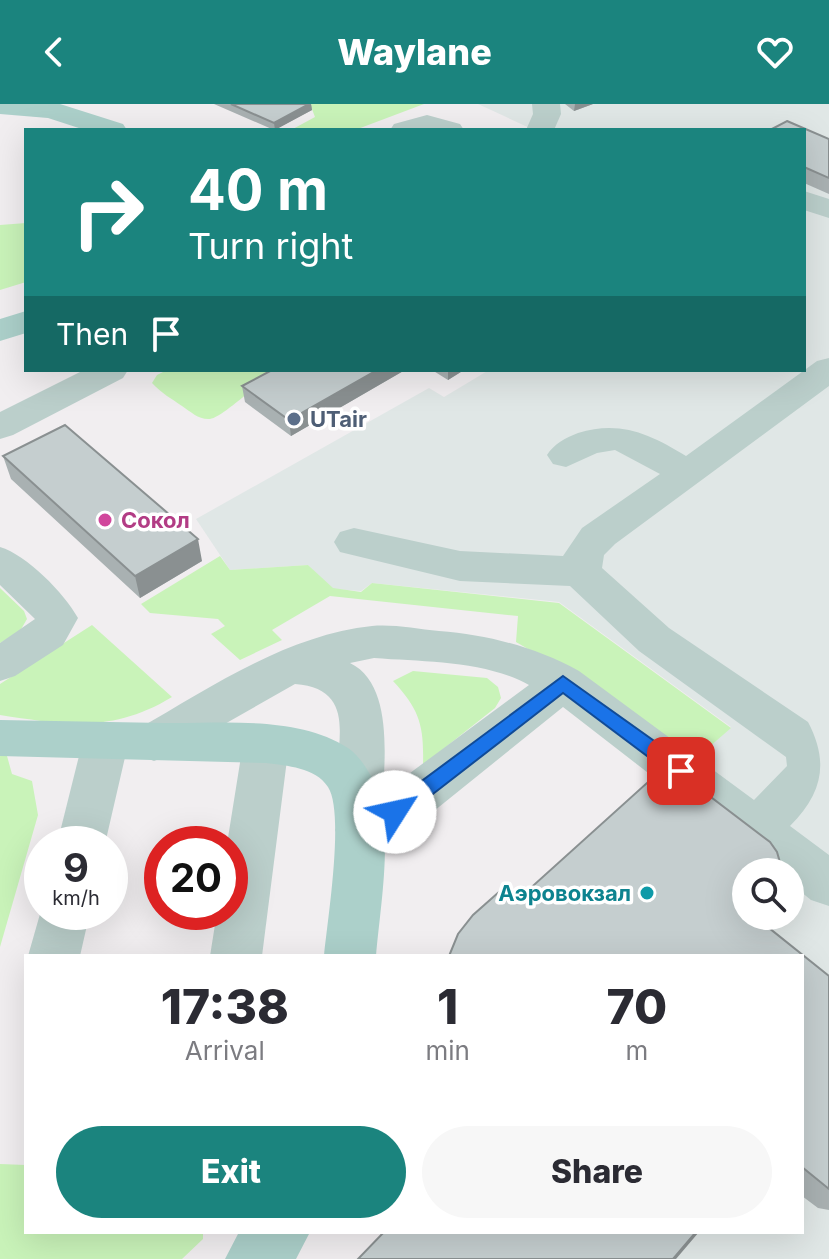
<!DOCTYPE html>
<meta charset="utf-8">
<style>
:root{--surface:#fff;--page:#f7f7f7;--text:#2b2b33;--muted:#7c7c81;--accent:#1b847e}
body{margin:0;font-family:Inter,sans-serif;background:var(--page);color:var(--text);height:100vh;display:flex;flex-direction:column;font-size:30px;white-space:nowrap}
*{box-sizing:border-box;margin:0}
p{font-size:26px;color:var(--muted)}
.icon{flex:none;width:44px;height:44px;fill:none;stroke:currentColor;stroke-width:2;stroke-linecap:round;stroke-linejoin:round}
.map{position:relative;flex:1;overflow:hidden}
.sheet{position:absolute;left:24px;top:850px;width:780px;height:280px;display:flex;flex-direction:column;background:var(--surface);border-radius:0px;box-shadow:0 8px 32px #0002}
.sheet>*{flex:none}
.guide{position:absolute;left:24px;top:24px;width:782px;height:244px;border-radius:0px;box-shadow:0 8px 32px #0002;background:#1b847e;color:#fff;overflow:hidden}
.controls{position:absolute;left:732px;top:754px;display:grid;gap:16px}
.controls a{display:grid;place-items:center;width:72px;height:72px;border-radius:50%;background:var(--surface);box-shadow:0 8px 32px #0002;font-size:40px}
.speed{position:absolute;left:24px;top:722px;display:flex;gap:16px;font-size:40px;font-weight:700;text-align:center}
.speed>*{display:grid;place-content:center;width:104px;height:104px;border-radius:50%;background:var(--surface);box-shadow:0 8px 32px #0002;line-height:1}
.speed small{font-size:20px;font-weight:400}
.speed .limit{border:12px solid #d22;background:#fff;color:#111}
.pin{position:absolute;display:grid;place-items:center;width:68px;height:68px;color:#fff;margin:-34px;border-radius:16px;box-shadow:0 4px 12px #0006}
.me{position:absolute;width:88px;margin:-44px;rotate:55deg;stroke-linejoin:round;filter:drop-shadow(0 0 6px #0008)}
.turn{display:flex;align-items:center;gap:28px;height:168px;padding:0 32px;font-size:36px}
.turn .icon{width:104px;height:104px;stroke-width:2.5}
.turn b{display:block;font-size:56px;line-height:68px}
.then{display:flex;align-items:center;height:76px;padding:0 32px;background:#0003;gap:16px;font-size:30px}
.eta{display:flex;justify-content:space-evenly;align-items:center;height:136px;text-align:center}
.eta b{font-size:48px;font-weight:800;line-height:56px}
.action{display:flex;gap:16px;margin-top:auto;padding:16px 32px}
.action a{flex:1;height:92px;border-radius:48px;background:var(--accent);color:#fff;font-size:32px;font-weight:800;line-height:92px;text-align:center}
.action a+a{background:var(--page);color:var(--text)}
header{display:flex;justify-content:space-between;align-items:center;height:104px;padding:0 32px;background:var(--accent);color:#fff;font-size:36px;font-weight:800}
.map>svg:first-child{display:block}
</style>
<header><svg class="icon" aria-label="back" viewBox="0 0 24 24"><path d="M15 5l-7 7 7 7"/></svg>Waylane<svg class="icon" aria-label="heart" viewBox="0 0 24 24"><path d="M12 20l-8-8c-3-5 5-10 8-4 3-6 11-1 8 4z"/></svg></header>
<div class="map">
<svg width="829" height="1155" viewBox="0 0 829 1155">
<rect width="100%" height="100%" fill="#f1eef0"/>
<path fill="#e0e7e6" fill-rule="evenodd" d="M478,0H829V1155H374L401,1128H802V852L510,822L731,623L559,498L372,479L361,487L332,485L308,461L230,466L196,415L429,284L444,293L489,266H804V26H534ZM746,768H790V812H746Z"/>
<path fill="#c9f3b9" d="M310,0H424L355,26H291L315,13Z
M26,119V178L0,186V121Z
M167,266H275C262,276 222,314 210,315C199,316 191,308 182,302C172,295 161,289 152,279L157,271Z
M220,452L230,466L308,461L333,484L361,488L372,479L559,499L731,624L693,657L588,580L516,538L518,512L330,492L272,526L282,536L240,556L211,530L225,522L218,515L150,509L141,500Z
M0,484L24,507L27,515L20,527L0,539Z
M92,521L172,593C113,629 65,621 0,611V580Z
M413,567L487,574L498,583L501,594L495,604L423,661C424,622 420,606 393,577Z
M0,651L7,652L12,670L32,677L38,711L0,843Z
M0,1060L26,1061V1128H203V1135L182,1155H0Z"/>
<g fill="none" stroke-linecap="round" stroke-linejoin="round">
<path fill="#bbcfcb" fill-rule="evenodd" d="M532,0H560L561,10L554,26H526L533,10Z
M427,11L460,20L464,26H390L394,20Z
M804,87L829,95V114L804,106Z
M829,254V282L615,440L604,451L602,464L669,524L808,618C829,658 823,689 790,722L829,751V802L811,796L790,779V768H776L563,603L429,711L359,747L342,741L335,726L341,713C320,669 374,586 295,580L170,651L154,657L138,651L131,638L138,625C209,584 287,531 372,522C393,520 417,525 439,527C489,531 535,543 579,567L754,696L787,662L786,653L639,547L570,482L460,477L340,448L334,438L340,428L354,424L460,447L563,452L582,424L660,370L615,346L597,349L566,363L553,360L547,351C554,340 565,334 578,329C620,316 650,330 686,352L817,257ZM374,554C425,558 483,556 529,581L383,689C385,651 392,579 350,559Z
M84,266H128L123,274L13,331L0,335V308Z
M0,443C27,451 64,489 78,514L63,541L15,572L0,577V539L35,515L0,481Z
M106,618L122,623L129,636L105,740H57L83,636L90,623Z
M266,621L282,627L289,640L262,852H210L217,808H230V740H227L243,640L250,627Z
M42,803V808H90L80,852H28Z"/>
<path fill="#acd0ca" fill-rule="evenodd" d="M0,0H60L123,20L127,26H85L48,14L0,10Z
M26,207V229L0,237V215Z
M0,616C55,617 109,618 164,619C222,620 297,611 348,644C361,653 370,669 376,683C394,728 380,804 376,852H324C327,819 345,709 328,683C315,663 287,662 266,659L0,652Z
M239,1128H310L296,1155H225Z"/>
</g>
<path fill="#a9b1b2" d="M214,0H311L312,6L274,26Z
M565,0H593L574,7Z
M804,26L829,35V90L804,79Z
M405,266L291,332L245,298L242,282Z
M432,266H464L448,276Z
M3,352L202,457L140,494L11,375Z
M658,669L691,678L770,738L777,748L781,762L778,768H746V812H754L829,872V1106L818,1104L802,1092V852H449L458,830L473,811L500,787L514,799Z"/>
<path fill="#8a9091" d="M309,0H311L312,6L275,26L274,19Z
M575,0H593L574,7Z
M377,266H405L291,332L289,316Z
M448,266H464L448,276Z
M198,435L202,457L140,494L135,472Z
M696,1128H699L676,1155H673Z"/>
<path fill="#c5cecf" stroke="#8a9091" stroke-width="2" d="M231,0H309L274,19Z
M787,17L829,35V74L804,63V26H770Z
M272,266H377L289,316L242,282Z
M65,321L198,435L135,472L3,352Z
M658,669L691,678L770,738L777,748L781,762L776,768H746V801L744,803L746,805V812H754L829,872V1085L802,1063V852H449L458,830L473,811L500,787L514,799Z
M384,1128H696L673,1155H358Z"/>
<path fill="#1a73e8" stroke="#114b97" stroke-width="2" d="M563,572L688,661L691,667L688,673H675L563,589L402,714L395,717L388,714L385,708L388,702Z"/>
<circle fill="#5c6f8a" stroke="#fff" stroke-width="3" cx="294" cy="315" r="8"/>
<circle fill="#d1479c" stroke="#fff" stroke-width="3" cx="105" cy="416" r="8"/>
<circle fill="#0f9aa8" stroke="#fff" stroke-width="3" cx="647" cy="789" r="8"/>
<g text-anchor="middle" stroke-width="7" stroke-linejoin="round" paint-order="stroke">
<g font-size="22" font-weight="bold" fill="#4e5e75" stroke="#fff" text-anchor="start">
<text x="310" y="323">UTair</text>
</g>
<g font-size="22" font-weight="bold" fill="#b23c85" stroke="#fff" text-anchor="start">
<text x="121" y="424">Сокол</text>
</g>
<g font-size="22" font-weight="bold" fill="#0d838f" stroke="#fff" text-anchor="end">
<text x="631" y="797">Аэровокзал</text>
</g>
</g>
</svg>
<div class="controls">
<a><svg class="icon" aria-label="search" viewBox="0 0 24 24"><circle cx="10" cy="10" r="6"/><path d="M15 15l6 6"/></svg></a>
</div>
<div class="speed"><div>9<small>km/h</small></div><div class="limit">20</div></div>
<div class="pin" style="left:681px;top:667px;background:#d93025"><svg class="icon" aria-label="arrive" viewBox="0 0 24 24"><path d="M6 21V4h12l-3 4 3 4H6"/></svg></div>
<svg class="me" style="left:395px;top:708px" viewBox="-20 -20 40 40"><circle r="19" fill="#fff"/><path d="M0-13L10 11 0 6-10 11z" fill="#1a73e8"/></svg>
<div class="guide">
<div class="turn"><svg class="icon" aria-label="right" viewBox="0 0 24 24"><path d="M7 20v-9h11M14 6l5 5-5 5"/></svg><div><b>40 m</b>Turn right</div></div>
<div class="then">Then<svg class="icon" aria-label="arrive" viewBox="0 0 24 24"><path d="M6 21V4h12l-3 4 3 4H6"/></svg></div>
</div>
<section class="sheet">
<div class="eta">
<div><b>17:38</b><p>Arrival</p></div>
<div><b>1</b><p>min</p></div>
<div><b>70</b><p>m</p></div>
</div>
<div class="action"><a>Exit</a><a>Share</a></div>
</section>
</div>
